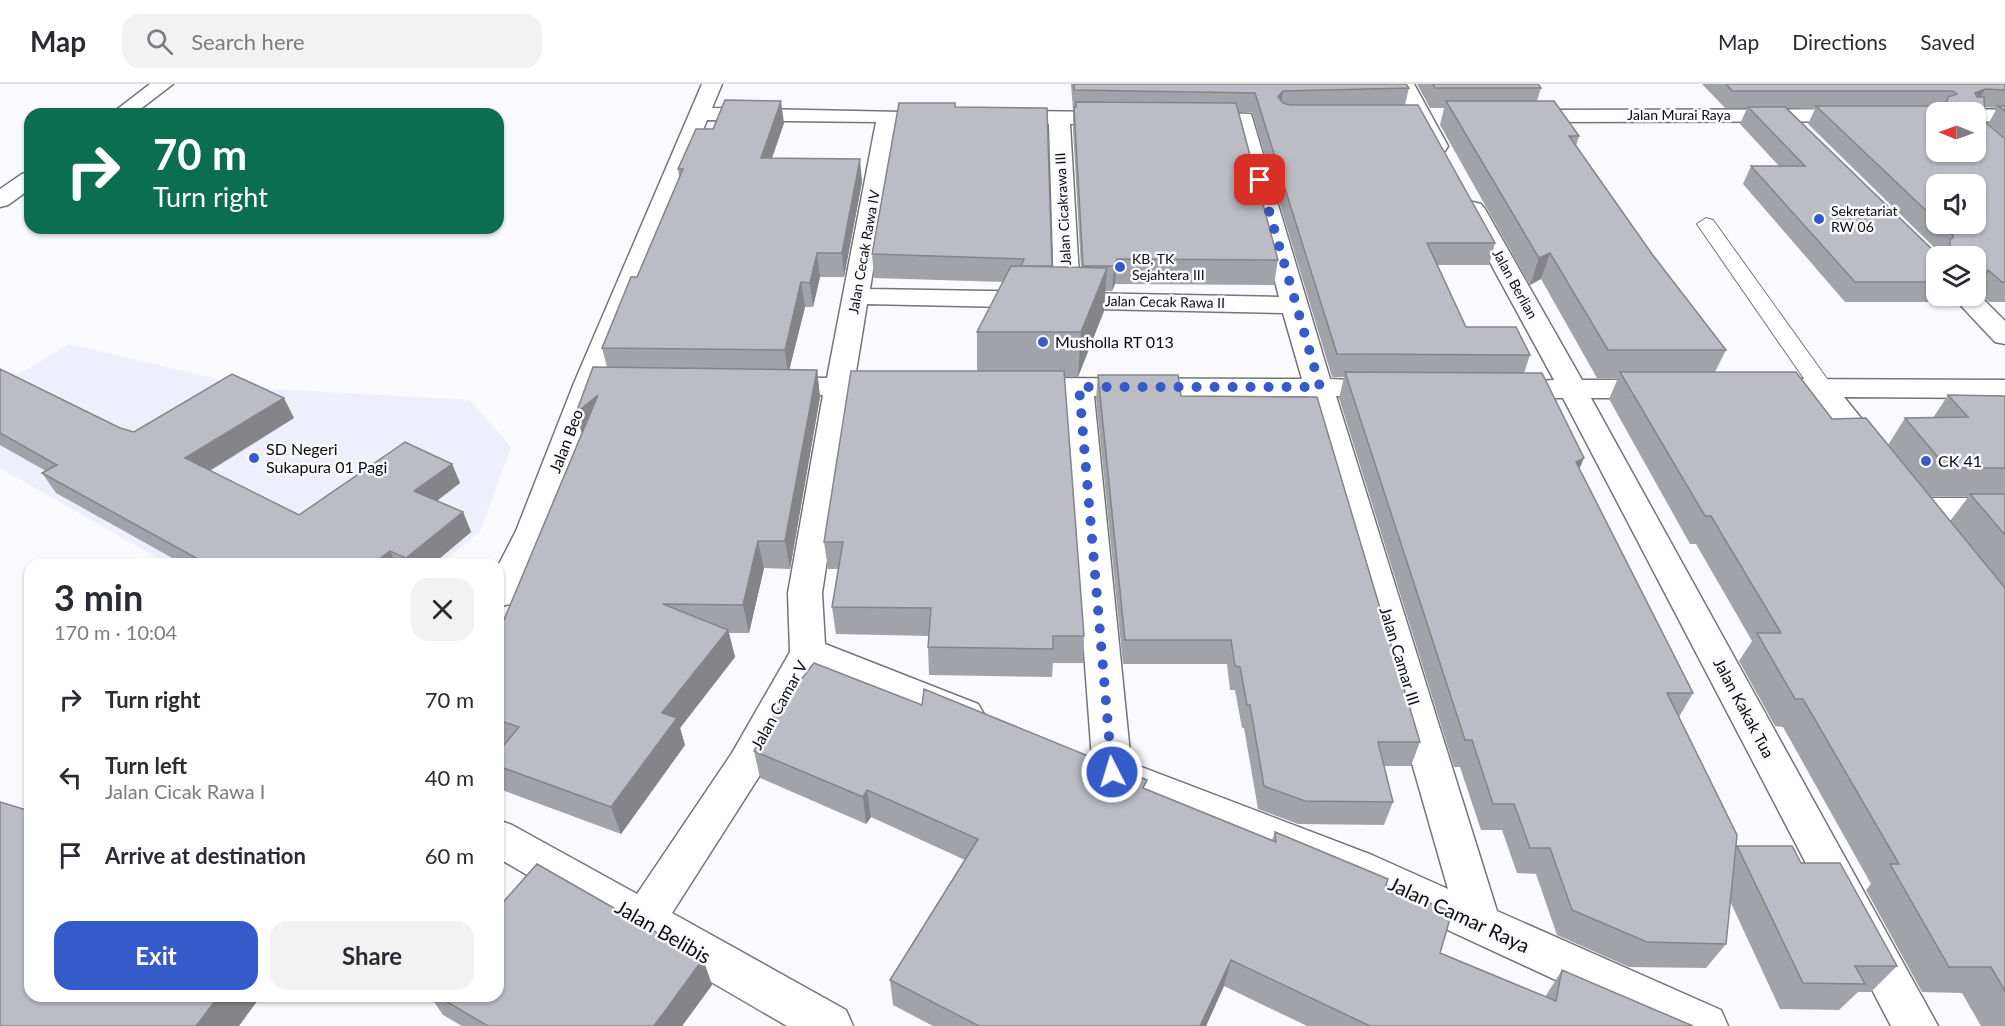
<!DOCTYPE html>
<meta charset="utf-8">
<style>
:root{--surface:#fff;--page:#f2f2f3;--text:#2b2b33;--muted:#7c7c81;--line:#e1e1e2;--accent:#355aca}
body{margin:0;font-family:Lato,sans-serif;background:var(--page);color:var(--text);height:100vh;display:flex;flex-direction:column;font-size:22px;white-space:nowrap}
*{box-sizing:border-box;margin:0}
p{font-size:20px;color:var(--muted)}
.icon{flex:none;width:33px;height:33px;fill:none;stroke:currentColor;stroke-width:2;stroke-linecap:round;stroke-linejoin:round}
.map{position:relative;flex:1;overflow:hidden}
.side{position:absolute;left:24px;top:474px;width:480px;height:444px;display:flex;flex-direction:column;background:var(--surface);border-radius:18px;box-shadow:0 2px 4px #0004}
.side>*{flex:none}
.top-card{position:absolute;left:24px;top:24px;width:480px;height:126px;border-radius:18px;box-shadow:0 2px 4px #0004;background:#0b6e4f;color:#fff;overflow:hidden}
.needle{width:39px;rotate:271deg}
.tools{position:absolute;left:1926px;top:18px;display:grid;gap:12px}
.tools a{display:grid;place-items:center;width:60px;height:60px;border-radius:12px;background:var(--surface);box-shadow:0 2px 4px #0004;font-size:30px}
.pin{position:absolute;display:grid;place-items:center;width:51px;height:51px;color:#fff;margin:-26px;border-radius:12px;box-shadow:0 3px 9px #0006}
.me{position:absolute;width:66px;margin:-33px;rotate:355deg;stroke-linejoin:round;filter:drop-shadow(0 0 4px #0008)}
.turn{display:flex;align-items:center;gap:21px;height:126px;padding:0 30px;font-size:27px}
.turn .icon{width:78px;height:78px;stroke-width:2.5}
.turn b{display:block;font-size:42px;line-height:51px}
.round{display:grid;place-items:center;flex:none;width:63px;height:63px;border-radius:18px;background:var(--page)}
.head{display:flex;align-items:center;justify-content:space-between;height:102px;padding:0 30px}
h1{font-size:36px;font-weight:700;line-height:45px}
.primary-button{display:flex;gap:12px;margin-top:auto;padding:12px 30px}
.primary-button a{flex:1;height:69px;border-radius:18px;background:var(--accent);color:#fff;font-size:24px;font-weight:700;line-height:69px;text-align:center}
.primary-button a+a{background:var(--page);color:var(--text)}
ul{padding:0;list-style:none}
li{display:flex;align-items:center;gap:18px;height:78px;padding:0 30px}
li div{flex:1}
li b{display:block;font-size:22px}
li em{font-style:normal}
header{display:flex;align-items:center;gap:36px;box-sizing:border-box;height:84px;padding:0 30px;background:var(--surface);border-bottom:2px solid var(--line)}
header strong{font-size:28px}
nav{display:flex;gap:33px;margin-inline-start:auto;font-size:21px}
.search{width:420px;height:54px;background:var(--page);display:flex;align-items:center;gap:15px;box-sizing:border-box;padding:0 21px;border-radius:18px;color:var(--muted);font-size:22px}
.map>svg:first-child{display:block}
</style>
<header>
<strong>Map</strong>
<div class="search"><svg class="icon" aria-label="search" viewBox="0 0 24 24"><circle cx="10" cy="10" r="6"/><path d="M15 15l6 6"/></svg>Search here</div>
<nav><a>Map</a><a>Directions</a><a>Saved</a></nav>
</header>
<div class="map">
<svg width="2005" height="942" viewBox="0 0 2005 942">
<rect width="100%" height="100%" fill="#f9f9fe"/>
<path fill="#edeffd" d="M69,260L254,304L470,316L511,363L480,448L440,480H168L0,384V301Z"/>
<g fill="none" stroke-linecap="round" stroke-linejoin="round">
<g stroke="#74757b" stroke-width="2">
<path id="service" d="M1706,134L1713,136L1830,299L1833,304L1830,309H1814L1697,140Z"/>
</g>
<g stroke="#74757b" stroke-width="3">
<path id="minor" d="M702,0H722L712,24L947,29L950,33L947,37L897,39L870,205L1054,208L1049,40L997,37L994,33L997,29L1004,27L1117,28L1124,30L1127,34L1124,38L1070,40L1080,209L1279,213L1235,40L1189,38L1186,34L1189,30L1196,28L1251,30L1330,295L1397,298L1401,304L1397,310L1387,313L1336,312L1497,827L1721,926L1728,942H1655L1342,797L1091,697L1086,686L1092,675L1065,312L1011,309L1007,303L1011,297L1021,294L1302,295L1283,229L867,220L855,294L905,297L909,303L905,309L852,311L822,509L825,560L978,620L984,630L978,640L965,645L816,586L760,691L672,829L846,926L853,942H787L498,774V736L512,741L637,810L732,669L790,568L788,509L823,311L765,308L761,302L765,296L775,293L827,294L876,38L707,36L602,299L548,447L517,511L510,520L498,523V482L516,447L574,299ZM1094,312H1307L1448,805L1372,771L1131,679Z
M1394,0H1414L1448,62L1445,67H1429Z
M1936,25L1945,28H1936V37L1521,38L1514,36L1511,32L1514,28L1521,26Z
M1976,25L2005,26V38L1976,37V28H1967Z
M1473,118L1481,120L1485,125L1582,296H1657L1667,299L1671,305L1667,311L1657,314H1591L1938,942H1891L1563,314H1504L1494,311L1490,305L1494,299L1554,296L1461,125L1465,120Z
M1976,208L2005,237V260L1995,258L1952,212H1976Z
M1762,295L2005,296V314L1844,313L1890,370L1886,377L1875,380L1864,377L1814,313L1752,310L1748,304L1752,298Z
M1919,414H2005V436H1919L1908,432L1903,425L1908,418Z"/>
</g>
<g stroke="#74757b" stroke-width="3">
<path id="tertiary" d="M150,0H173L134,30H111Z
M30,88V105L8,121L0,123V105L22,90Z"/>
</g>
<use href="#service" fill="#fff" fill-rule="evenodd"/>
<use href="#minor" fill="#fff" fill-rule="evenodd"/>
<use href="#tertiary" fill="#fff" fill-rule="evenodd"/>
</g>
<path fill="#a2a3a9" fill-rule="evenodd" d="M1071,0H1406L1409,4L1405,21L1495,159L1489,181H1437L1466,243L1530,271L1524,289L1580,386L1693,609L1679,633L1735,764L1737,762L1801,779L1897,882L1871,908H1858L1839,926L1780,925L1730,817L1726,860L1706,884L1629,883L1557,851L1536,790L1517,789L1502,746H1481L1460,683H1454L1339,314L1344,293H1332L1252,28H1239L1278,176L1274,201L1115,200L1112,207H1105L1104,227L1078,293H1064L1084,552L1083,579H1053L1052,593L929,591L928,563L929,552L836,550L832,523L838,485H828L824,458L977,287V248L1003,198L874,194L872,170L955,23L1052,183H1081L1073,46V26Z
M1417,0H1538L1541,4L1537,17L1579,52L1576,62L1652,170L1726,266L1715,288L1832,335L1888,361L1905,334H1933L1948,311L2005,312V942H1981L1962,909L1922,908L1866,806L1871,800L1783,643L1775,642L1739,577L1752,557L1696,460H1690L1609,315L1618,294H1597L1541,195L1530,201L1440,41L1444,24H1430ZM1929,412H1969L1950,437Z
M1702,0H2005V54L1988,40L1997,24L1984,23L1985,38L2005,55V218H1989L1976,206V207V172H1936V212H1958L1954,218H1845L1743,100L1751,82H1779L1740,40L1747,24H1725ZM1787,24L1815,25L1808,40L1941,170L1940,171L1937,170ZM1936,100L1976,140H1936Z
M784,39L772,74L862,98L844,193H820L813,223H805L789,286H817L820,313L790,485L764,484L749,549H729L735,573L680,644L685,661L621,750L502,706L498,697V668L504,661L498,659V550L582,349L576,329L607,283L602,264L637,193L679,94L678,85L713,45Z
M0,285L120,344L134,348L294,334L210,387L299,431L452,380L460,399L437,417L463,428L471,448L433,480H183L56,409L42,389L46,387L0,361Z
M1098,291L1181,312L1420,658L1411,682H1384L1393,718L1384,741L1298,740L1258,725L1244,644H1242L1235,606H1230L1227,580H1123L1096,314Z
M922,621L1146,705L1272,756L1275,748L1386,801L1440,869L1545,913L1562,886L1693,942H1307L1224,902L1206,942H933L893,921L890,896L965,776L871,733L866,740L760,694L754,667Z
M703,875L712,901L682,942H462L443,931L430,912H498Z"/>
<path fill="#848489" d="M1985,5L1975,23V9Z
M1283,7L1280,27L1278,13Z
M781,17L784,39L764,97L761,74Z
M860,75L862,98L844,193L842,169Z
M817,169L820,193L813,223L810,199Z
M1550,169L1541,195L1530,201L1539,174Z
M1117,175L1115,200L1112,207L1114,182Z
M1107,184L1104,227L1078,293L1081,248Z
M801,198L805,223L788,291L785,266Z
M817,286L820,313L790,485L785,457Z
M598,311L584,356L576,329Z
M284,314L294,334L197,394L185,374Z
M1584,374L1573,400L1576,378Z
M452,380L460,399L423,427L414,407Z
M463,428L471,448L433,480H409L406,474Z
M758,457L764,484L749,549L743,521Z
M390,467L396,480H372Z
M728,546L735,573L680,644L685,661L621,750L611,723L662,629Z
M867,706L871,733L866,740L863,713Z
M703,875L712,901L682,942H654Z
M1231,876L1224,902L1206,942H1200Z
M219,912H261L239,942H196Z"/>
<path fill="#bcbdc4" stroke="#848489" stroke-width="1.5" fill-rule="evenodd" d="M1074,0H1406L1409,4L1283,7L1278,13L1283,19L1290,21H1418L1495,159H1427L1466,243H1516L1530,271L1337,270L1255,9L1074,6Z
M1433,0H1538L1541,4H1435Z
M1726,0H2005V6L1985,5L1975,9L1977,13H1984L1985,38L2005,55V198H2002L1988,186L1986,190H1976V172H1949H1950V155L1953,154V151L1940,140H1976V100H1936V136L1816,22H1946L1948,13L1957,10L1953,7H1732ZM1936,28H1976V68H1936Z
M725,16L781,17L761,74L860,75L842,169H817L810,199L801,198L785,266L602,264L631,193H637L683,85H678L696,45H713Z
M1446,17H1554L1579,52H1569L1652,170L1726,266H1608L1550,169L1539,174Z
M1076,18L1236,19L1278,176L1117,175L1114,182H1083L1074,23H1076Z
M899,19H955V23L1047,24L1052,182H1021L1024,175L872,170Z
M1998,22H2005V27Z
M1748,23H1785L1937,170L1943,172H1936V198H1855L1751,82H1805Z
M1011,182L1107,184L1081,248H977Z
M593,283L817,286L785,457H758L743,521L663,520L728,546L662,629L677,634L611,723L498,682V668L519,643L498,636V550L598,311L576,329Z
M0,285L120,344L134,348L232,290L284,314L185,374L299,431L405,358L452,380L414,407L463,428L406,474L390,467L372,480H207L42,389L57,381L0,349Z
M851,287H1064L1084,552H1053V565L928,563L931,524L832,523L843,458H824Z
M1345,288L1542,289L1584,374L1576,378L1693,609H1667L1737,751L1726,860L1647,858L1572,826L1550,764H1530L1514,720H1493L1472,656H1465Z
M1620,288H1796L1832,335L1866,334L2005,504V907L1991,883H1949L1890,780H1899L1803,615H1795L1757,549H1781L1711,432H1705Z
M1098,291H1178L1181,312L1317,313L1420,658H1378L1393,718L1305,717L1264,702L1250,621H1247L1240,583L1235,582L1231,556H1125Z
M1948,311L2005,312V384H1947L1905,334L1968,333Z
M1970,410H2005V451Z
M814,579L922,621L924,605L1147,696L1143,704L1276,758L1275,748L1388,795L1386,801L1452,828L1440,869L1556,917L1562,886L1693,942H1370L1231,876L1200,942H979L890,896L978,755L867,706L863,713L754,667L776,628Z
M0,718L30,727V912H219L196,942H0Z
M1737,762H1792L1801,779H1840L1897,882H1855L1865,900L1803,899Z
M537,780L703,875L654,942H488L437,912H498V824Z"/>
<g fill="none" stroke-linecap="round" stroke-linejoin="round">
<path stroke="#355aca" stroke-width="10" stroke-dasharray="0 18" d="M1112,688L1079,303H1320L1260,96"/>
</g>
<g fill="#355aca" stroke="#f9f9fe" stroke-width="2">
<circle cx="1819" cy="135" r="6"/>
<circle cx="1120" cy="183" r="6"/>
<circle cx="1043" cy="258" r="6"/>
<circle cx="254" cy="374" r="6"/>
<circle cx="1926" cy="377" r="6"/>
</g>
<g text-anchor="middle" stroke-width="5" stroke-linejoin="round" paint-order="stroke">
<g font-size="14" fill="#0c0d0f" stroke="#f9f9fe">
<text x="1679" y="36">Jalan Murai Raya</text>
<text transform="translate(1063 125) rotate(-93)" y="5">Jalan Cicakrawa III</text>
<text transform="translate(864 168) rotate(-80)" y="5">Jalan Cecak Rawa IV</text>
<text transform="translate(1515 200) rotate(61)" y="5">Jalan Berlian</text>
<text transform="translate(1165 218) rotate(1)" y="5">Jalan Cecak Rawa II</text>
</g>
<g font-size="14" fill="#0c0d0f" stroke="#f9f9fe" text-anchor="start">
<text x="1831" y="132">Sekretariat<tspan x="1831" dy="16">RW 06</tspan></text>
<text x="1132" y="180">KB, TK<tspan x="1132" dy="16">Sejahtera III</tspan></text>
</g>
<g font-size="16" fill="#0c0d0f" stroke="#f9f9fe" text-anchor="start">
<text x="1055" y="264">Musholla RT 013</text>
<text x="266" y="371">SD Negeri<tspan x="266" dy="18">Sukapura 01 Pagi</tspan></text>
<text x="1938" y="383">CK 41</text>
</g>
<g font-size="16" fill="#0c0d0f" stroke="#f9f9fe">
<text transform="translate(566 357) rotate(-69)" y="6">Jalan Beo</text>
<text transform="translate(1400 572) rotate(73)" y="6">Jalan Camar III</text>
<text transform="translate(779 621) rotate(-61)" y="6">Jalan Camar V</text>
<text transform="translate(1744 624) rotate(62)" y="6">Jalan Kakak Tua</text>
</g>
<g font-size="20" fill="#0c0d0f" stroke="#f9f9fe">
<text transform="translate(1459 831) rotate(25)" y="7">Jalan Camar Raya</text>
<text transform="translate(663 848) rotate(30)" y="7">Jalan Belibis</text>
</g>
</g>
</svg>
<div class="tools">
<a><svg class="needle" viewBox="-14 -14 28 28"><path d="M0-13l5 13h-10z" fill="#e53935"/><path d="M0 13l5-13h-10z" fill="#7c7c81"/></svg></a>
<a><svg class="icon" aria-label="sound" viewBox="0 0 24 24"><path d="M4 9h4l5-4v14l-5-4H4zM17 9q2 3 0 6"/></svg></a>
<a><svg class="icon" aria-label="layers" viewBox="0 0 24 24"><path d="M12 4l9 5-9 5-9-5zM3 14l9 5 9-5"/></svg></a>
</div>
<div class="pin" style="left:1260px;top:96px;background:#d93025"><svg class="icon" aria-label="arrive" viewBox="0 0 24 24"><path d="M6 21V4h12l-3 4 3 4H6"/></svg></div>
<svg class="me" style="left:1112px;top:688px" viewBox="-20 -20 40 40"><circle r="17" fill="#355aca" stroke="#fff" stroke-width="3"/><path d="M0-11L8 9 0 5-8 9z" fill="#fff"/></svg>
<div class="top-card">
<div class="turn"><svg class="icon" aria-label="right" viewBox="0 0 24 24"><path d="M7 20v-9h11M14 6l5 5-5 5"/></svg><div><b>70 m</b>Turn right</div></div>
</div>
<section class="side">
<div class="head"><div><h1>3 min</h1><p>170 m · 10:04</p></div><a class="round"><svg class="icon" aria-label="close" viewBox="0 0 24 24"><path d="M6 6l12 12M18 6L6 18"/></svg></a></div>
<ul>
<li><svg class="icon" aria-label="right" viewBox="0 0 24 24"><path d="M7 20v-9h11M14 6l5 5-5 5"/></svg><div><b>Turn right</b></div><em>70 m</em></li>
<li><svg class="icon" aria-label="left" viewBox="0 0 24 24"><path d="M17 20v-9H6M10 6l-5 5 5 5"/></svg><div><b>Turn left</b><p>Jalan Cicak Rawa I</p></div><em>40 m</em></li>
<li><svg class="icon" aria-label="arrive" viewBox="0 0 24 24"><path d="M6 21V4h12l-3 4 3 4H6"/></svg><div><b>Arrive at destination</b></div><em>60 m</em></li>
</ul>
<div class="primary-button"><a>Exit</a><a>Share</a></div>
</section>
</div>
